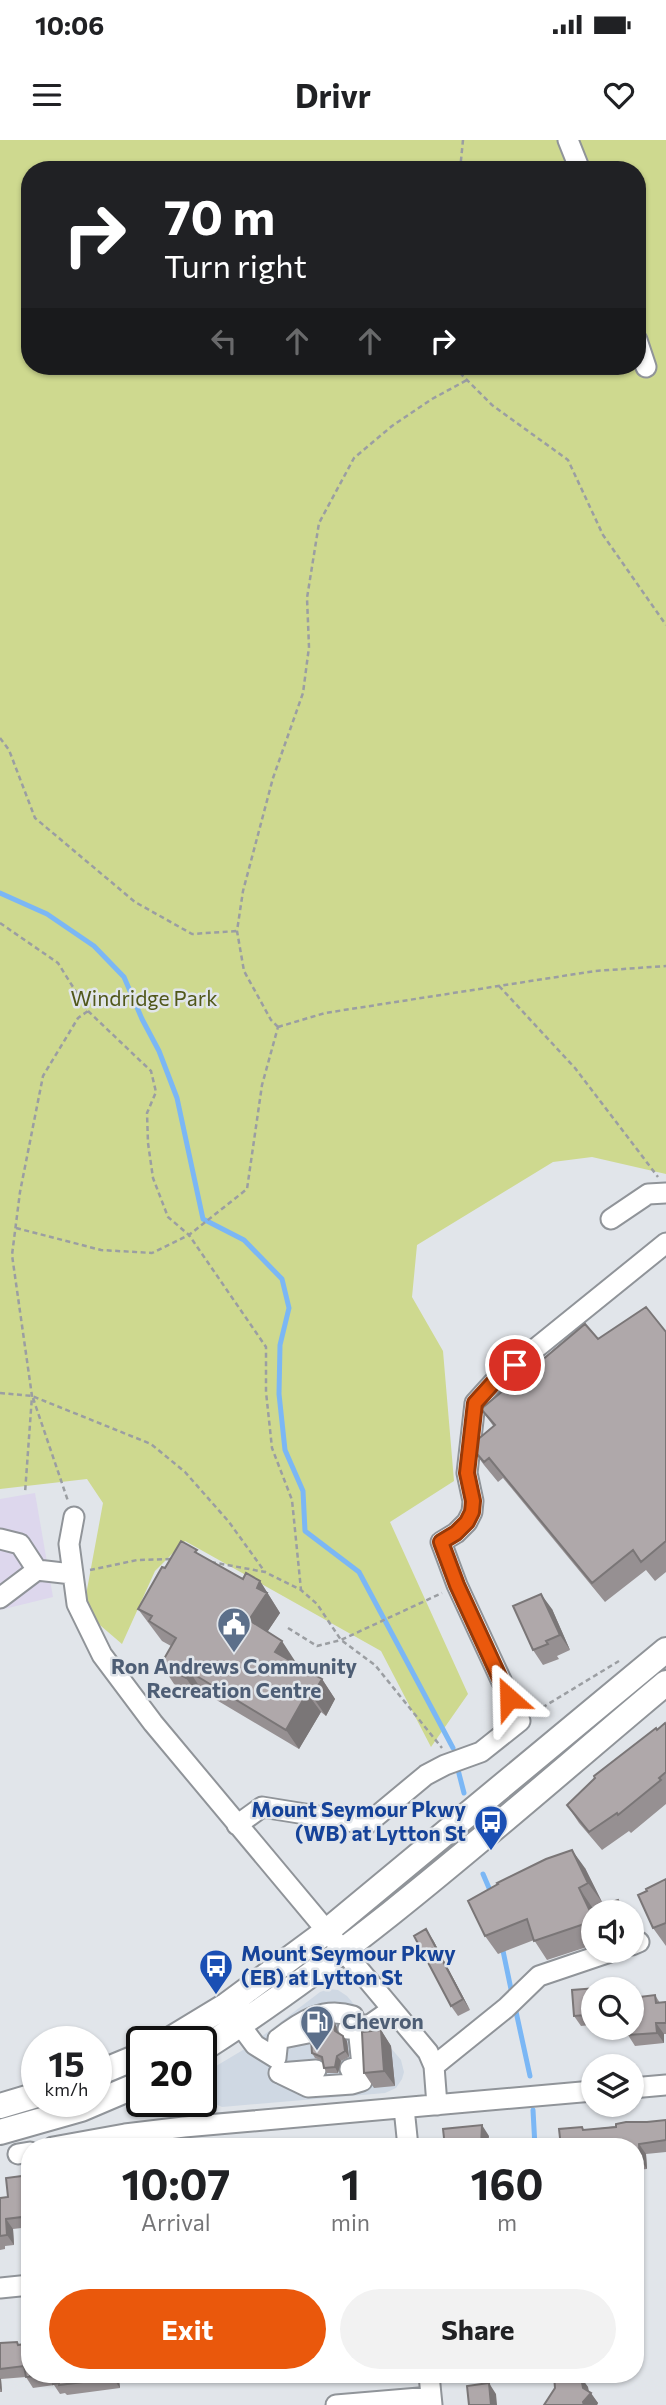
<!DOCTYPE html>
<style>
:root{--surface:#fff;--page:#f2f2f2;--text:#202124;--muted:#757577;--accent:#ea580c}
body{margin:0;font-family:Commissioner,sans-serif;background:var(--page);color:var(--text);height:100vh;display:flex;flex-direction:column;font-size:26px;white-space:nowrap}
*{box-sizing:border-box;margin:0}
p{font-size:23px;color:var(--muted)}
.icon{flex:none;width:38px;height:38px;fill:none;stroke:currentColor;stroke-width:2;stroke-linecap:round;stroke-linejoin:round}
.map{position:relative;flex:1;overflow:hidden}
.drawer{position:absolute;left:21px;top:1998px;width:623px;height:245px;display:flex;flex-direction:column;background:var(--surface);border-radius:28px;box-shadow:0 2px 5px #0004}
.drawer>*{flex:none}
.guide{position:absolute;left:21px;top:21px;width:625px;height:214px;border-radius:28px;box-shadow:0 2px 5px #0004;background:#202124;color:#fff;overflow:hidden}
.controls{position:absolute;left:581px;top:1760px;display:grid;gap:14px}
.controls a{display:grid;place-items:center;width:63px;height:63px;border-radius:50%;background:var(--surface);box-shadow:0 2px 5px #0004;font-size:35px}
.speed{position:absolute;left:21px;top:1886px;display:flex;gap:14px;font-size:35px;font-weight:700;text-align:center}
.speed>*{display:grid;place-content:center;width:91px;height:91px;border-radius:50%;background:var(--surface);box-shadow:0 2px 5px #0004;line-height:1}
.speed small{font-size:18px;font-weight:400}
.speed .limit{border:4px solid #111;border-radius:10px;background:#fff;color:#111}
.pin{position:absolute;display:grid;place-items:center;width:60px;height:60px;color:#fff;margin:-30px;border:4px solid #fff;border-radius:50%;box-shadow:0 2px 7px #0007}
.me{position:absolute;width:77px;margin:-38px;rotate:335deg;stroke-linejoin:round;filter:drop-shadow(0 0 5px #0008)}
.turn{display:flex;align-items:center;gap:24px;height:147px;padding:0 28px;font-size:32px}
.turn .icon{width:91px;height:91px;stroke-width:2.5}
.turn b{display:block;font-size:49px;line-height:60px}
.lanes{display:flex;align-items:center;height:66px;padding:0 28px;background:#0003;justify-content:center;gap:35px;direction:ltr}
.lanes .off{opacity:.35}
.eta{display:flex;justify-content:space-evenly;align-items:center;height:119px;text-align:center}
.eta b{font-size:42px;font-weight:700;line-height:49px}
.action{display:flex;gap:14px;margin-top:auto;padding:14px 28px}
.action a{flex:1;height:80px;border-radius:42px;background:var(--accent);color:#fff;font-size:28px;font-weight:700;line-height:80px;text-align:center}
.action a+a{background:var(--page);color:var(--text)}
.status{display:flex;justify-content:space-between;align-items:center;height:49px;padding:0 35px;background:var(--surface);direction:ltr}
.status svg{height:19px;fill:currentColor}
header{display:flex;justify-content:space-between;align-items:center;height:91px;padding:0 28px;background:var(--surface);font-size:32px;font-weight:700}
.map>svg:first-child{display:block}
</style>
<div class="status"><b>10:06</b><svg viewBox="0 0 49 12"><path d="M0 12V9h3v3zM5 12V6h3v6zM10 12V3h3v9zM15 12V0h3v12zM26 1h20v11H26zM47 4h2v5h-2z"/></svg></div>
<header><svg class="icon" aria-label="menu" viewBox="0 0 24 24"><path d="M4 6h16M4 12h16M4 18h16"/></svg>Drivr<svg class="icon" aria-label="heart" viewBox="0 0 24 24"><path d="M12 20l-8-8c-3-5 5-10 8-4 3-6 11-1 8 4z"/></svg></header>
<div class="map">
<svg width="666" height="2265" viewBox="0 0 666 2265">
<rect width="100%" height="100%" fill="#e1e5ea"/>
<path fill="#cfd8e3" d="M329,1849L338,1850L347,1856L401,1920L404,1932L402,1939L396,1948L385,1953L222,1967L211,1962L201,1944V1935L248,1907L320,1852Z"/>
<path fill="#ddd7ed" d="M35,1353L53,1457L0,1470V1359Z"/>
<path fill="#ced98f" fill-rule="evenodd" d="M0,0H666V1034L592,1017L553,1022L417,1105L412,1157L443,1211L454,1341L390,1382L468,1554L431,1607L381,1511L185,1401L155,1431L122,1504L94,1480L86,1455L103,1363L87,1339L0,1349ZM30,30H637V226H30Z"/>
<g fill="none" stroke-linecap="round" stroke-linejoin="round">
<path stroke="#7bb7f5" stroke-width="5" d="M0,753L47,774L94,806L124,837L142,879L159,911L177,958L203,1079L244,1100L282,1139L289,1168L280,1205L279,1254L285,1310L303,1351L305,1391L359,1432L453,1608
M457,1626L464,1653
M483,1734L492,1755
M502,1806L512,1854
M515,1867L530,1936
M533,1970L535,2007"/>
<g stroke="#909499" stroke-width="23">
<path id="minor" d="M568,0L580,30
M637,200L646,227
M611,1079L648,1054L666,1053
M74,1377L69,1404L77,1464L102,1515L153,1583L428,1912L434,1926L437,1965
M0,1399L20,1404L37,1430
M0,1458L37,1430L72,1434
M237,1685L262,1667L367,1684L426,1635L445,1625L481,1612L520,1581L457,1445L441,1402L456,1393L467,1382L472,1372L473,1361L467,1333L475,1263L494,1242L666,1103
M632,1805L639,1802
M240,1885L255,1905L276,1918L278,1899L313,1892
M348,1889L371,1884L391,1870
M278,1899C300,1882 323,1866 353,1876L358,1887L362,1926L350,1929
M434,1926L506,1868L539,1836L613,1811
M279,1933L308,1947L352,1944L362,1941V1926
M279,1933L316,1930
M632,1948L666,1945
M404,1968L408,2007
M53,2007L125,1994L184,1987L593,1951
M18,2014L30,2012
M0,2148L30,2145
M429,2235L432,2265
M336,2265L431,2257"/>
</g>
<g stroke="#909499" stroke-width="28">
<path id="major" d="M166,1902L227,1865L327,1791L666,1510
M201,1910C368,1804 515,1669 666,1543
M96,1934L142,1915
M0,1966L37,1955
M0,1992L81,1969L142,1943"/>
</g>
<path stroke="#9b9ea2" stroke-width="2.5" stroke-dasharray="5 3.5" stroke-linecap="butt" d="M460,30L463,0
M455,226L457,230L492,265L568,320L603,395L666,485
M0,598L9,610L35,678L135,762L192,794L237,791
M0,783L58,823L88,871L78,878L43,936L20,1052L12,1115L32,1256L25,1353
M499,846L575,928L658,1037
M88,871L151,931L156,952L147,973L148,1003L153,1038L168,1077L189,1095L266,1207V1252L272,1308L292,1360L301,1450
M278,887L271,880L244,831L237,791L243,751L273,638L303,553L309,507L307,458L319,383L354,318L392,286L432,259L467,240
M278,887L325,873L595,831L666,826
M16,1088L101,1110L152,1113L189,1095L247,1049L262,945L278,887
M0,1253L32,1256L151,1304L185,1332L229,1382L265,1432
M33,1258L68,1361
M211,1422L265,1432L301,1450L317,1464L341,1500L375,1525L442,1608
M90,1430L137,1420L173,1419
M288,1488L317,1506L341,1500L442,1453
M535,1572L619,1521
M178,1962L180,1970"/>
<use href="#minor" stroke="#fff" stroke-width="19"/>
<use href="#major" stroke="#fff" stroke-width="24"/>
</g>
<path fill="#969092" d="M666,1192V1432L655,1441L646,1430L605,1462L503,1338L498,1342L484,1325L470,1306L494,1287L481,1269L509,1246L503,1237L535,1226L598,1199Z
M200,1415L243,1439L260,1441L280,1473L267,1492L295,1521L294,1523L322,1539L335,1559L326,1576L321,1572L299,1609L203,1552L200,1558L174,1544L161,1524L171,1506L162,1501L138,1469L165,1428Z
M552,1469L570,1510L557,1516L559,1519L543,1525L533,1510Z
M666,1585V1664L631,1693L629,1691L602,1710L579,1683L567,1665L657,1590Z
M585,1728L602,1762L592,1767V1768L618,1760L627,1773H593V1805L547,1820L534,1800L498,1814L485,1796Z
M666,1739V1806L653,1788L647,1751Z
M433,1800L470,1870L458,1876L451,1866Z
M597,1848L598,1850H593V1888H597L593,1889L590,1885L581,1886L574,1876L572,1850Z
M655,1855L660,1863L666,1862V1894H664V1903L635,1906L628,1895Z
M336,1885L338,1893L347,1901L349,1917L341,1921L338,1933H327L324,1928L323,1921L315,1918L312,1913Z
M381,1890L391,1906L395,1946L374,1948L364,1933Z
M666,1980V2012L646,2014L647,2029L635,2030V2007H561L582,1987L584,1990Z
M30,2035V2087L13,2089L14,2105L5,2106V2109L0,2110V2058L8,2057Z
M17,2202L30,2235H163L119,2240L120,2248L67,2255L65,2253L60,2254L54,2245L33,2248L26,2237L1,2239L2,2252H0V2203Z
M537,2235H574L588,2247L589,2252L598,2263L597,2265H544L555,2248V2241L542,2242Z"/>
<path fill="#7a7677" d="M260,1441L280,1473L262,1500L249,1480L257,1448Z
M541,1454L552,1469L570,1510L560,1495Z
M282,1501L295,1521L289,1532L275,1512Z
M190,1532L203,1552L200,1558L186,1538Z
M322,1539L335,1559L326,1576L312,1556Z
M307,1553L321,1572L299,1609L286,1590Z
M572,1710L585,1728L602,1762L588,1743Z
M579,1748L592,1767L595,1773L589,1769Z
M618,1760L627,1773L622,1772Z
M426,1789L433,1800L470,1870L463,1859Z
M333,1880L336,1885L339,1897L335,1891Z
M656,1883L664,1894V1903L657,1893Z
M381,1890L391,1906L395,1946L384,1931Z
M343,1896L347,1901L349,1917L345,1911Z
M337,1916L341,1921L338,1933L335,1927Z
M482,1985L489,1996L488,2007H481Z
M639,2004L646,2014L647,2029L640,2019Z
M6,2079L13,2089L14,2105L7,2095Z
M113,2235H116L119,2240L120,2248L113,2238Z
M581,2237L588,2247L589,2255L591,2253L598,2263L597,2265H584L583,2248Z
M0,2238L1,2239L2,2252L0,2248Z
M489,2243L496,2254L497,2265H491Z"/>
<path fill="#afa8aa" stroke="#7a7677" stroke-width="2" d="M646,1167L666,1192V1401L641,1422L633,1410L592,1443L489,1318L484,1322L470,1306L495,1285L481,1269L510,1245L503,1237L530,1220L535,1226L585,1184L598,1199Z
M181,1401L197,1410L195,1412L243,1439L246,1433L260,1441L257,1448L267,1453L249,1480L282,1501L275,1512L322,1539L312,1556L307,1553L286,1590L190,1532L186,1538L161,1524L176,1498L149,1481L152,1476L138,1469L162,1427L165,1428Z
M541,1454L560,1495L546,1501L548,1504L533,1510L513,1466Z
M665,1583L666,1585V1632L659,1638L661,1640L618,1675L617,1673L589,1692L567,1665L595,1638L594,1636L656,1588L657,1590Z
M572,1710L588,1743L579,1748L589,1769L618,1760L622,1772L593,1773V1781L534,1801L527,1779L485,1796L468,1761L498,1744L497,1743L546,1719Z
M666,1739V1783L653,1788L638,1755L647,1751L646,1749Z
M426,1789L463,1859L451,1866L414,1796Z
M597,1848V1850H593V1878H586L585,1875L574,1876L572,1850Z
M655,1855L656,1863L666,1862V1883H656L657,1893L628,1895L627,1888H632V1858Z
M333,1880L335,1891L343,1896L345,1911L337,1916L335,1927L324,1928L322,1917L312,1913L311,1899L321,1891L320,1881Z
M381,1890L384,1931L364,1933L362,1892Z
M666,1980V2000L639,2004L640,2019H635V2007H561L559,1989L582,1987L583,1990L616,1987V1984L626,1982H647Z
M482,1985L481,2007H445L443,1989Z
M345,2005V2007L369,2006V2007H324Z
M267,2006V2007H248Z
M30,2035V2076L6,2079L7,2095L0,2096V2058L8,2057L6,2038Z
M17,2202L18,2205L30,2203V2235H47L26,2237L24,2226L0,2229V2203Z
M52,2235H113V2238L59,2245V2243L53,2244Z
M562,2235H573L574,2237H581L583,2248L591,2253L583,2262L584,2265H544L555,2248L554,2236Z
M489,2243L491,2265H469L467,2246Z"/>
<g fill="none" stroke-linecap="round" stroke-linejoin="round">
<g stroke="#983908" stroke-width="18">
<path id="route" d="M509,1558L457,1445L441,1402L456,1393L467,1382L472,1372L473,1361L467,1333L475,1263L494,1242L515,1225"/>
</g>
<use href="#route" stroke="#ea580c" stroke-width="12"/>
</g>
<defs>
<g id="civic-pin" transform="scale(1.75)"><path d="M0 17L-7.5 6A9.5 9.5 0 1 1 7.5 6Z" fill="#5c6f8a" stroke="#e1e5ea"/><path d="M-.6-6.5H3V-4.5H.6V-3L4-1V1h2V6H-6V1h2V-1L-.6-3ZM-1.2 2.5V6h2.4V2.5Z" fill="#fff"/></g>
<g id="bus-pin" transform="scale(1.75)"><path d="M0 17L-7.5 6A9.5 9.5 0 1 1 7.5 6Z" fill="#1a4fb4" stroke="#e1e5ea"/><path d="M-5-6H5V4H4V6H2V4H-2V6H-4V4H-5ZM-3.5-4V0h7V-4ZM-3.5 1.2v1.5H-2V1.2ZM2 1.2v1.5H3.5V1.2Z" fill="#fff"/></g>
<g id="fuel-pin" transform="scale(1.75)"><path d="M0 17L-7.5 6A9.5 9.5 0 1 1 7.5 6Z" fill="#5c6f8a" stroke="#e1e5ea"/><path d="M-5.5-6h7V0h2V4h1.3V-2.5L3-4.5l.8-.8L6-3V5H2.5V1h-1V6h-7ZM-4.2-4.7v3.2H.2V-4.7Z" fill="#fff"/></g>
</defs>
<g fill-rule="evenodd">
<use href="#civic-pin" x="234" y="1484"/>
<use href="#bus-pin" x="491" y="1682"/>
<use href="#bus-pin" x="216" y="1826"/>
<use href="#fuel-pin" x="317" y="1882"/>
</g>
<g text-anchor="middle" stroke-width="5" stroke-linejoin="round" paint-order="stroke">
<g font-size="21" fill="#50571a" stroke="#e1e5ea">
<text x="144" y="866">Windridge Park</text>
</g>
<g font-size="21" font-weight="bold" fill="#4e5e75" stroke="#e1e5ea">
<text x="234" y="1534">Ron Andrews Community<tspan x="234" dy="24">Recreation Centre</tspan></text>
<text x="342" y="1889" text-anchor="start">Chevron</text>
</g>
<g font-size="21" font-weight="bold" fill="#164399" stroke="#e1e5ea" text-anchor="end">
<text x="466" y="1677">Mount Seymour Pkwy<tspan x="466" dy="24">(WB) at Lytton St</tspan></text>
<text x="241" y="1821" text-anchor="start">Mount Seymour Pkwy<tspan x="241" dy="24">(EB) at Lytton St</tspan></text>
</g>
</g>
</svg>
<div class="controls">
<a><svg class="icon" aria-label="sound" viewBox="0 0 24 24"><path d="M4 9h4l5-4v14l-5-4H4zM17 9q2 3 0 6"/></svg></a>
<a><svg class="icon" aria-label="search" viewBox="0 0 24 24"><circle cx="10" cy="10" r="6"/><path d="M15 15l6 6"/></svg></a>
<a><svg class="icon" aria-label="layers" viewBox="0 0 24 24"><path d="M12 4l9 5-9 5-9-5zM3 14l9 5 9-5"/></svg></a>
</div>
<div class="speed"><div>15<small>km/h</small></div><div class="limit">20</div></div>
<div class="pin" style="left:515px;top:1225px;background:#d93025"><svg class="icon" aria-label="arrive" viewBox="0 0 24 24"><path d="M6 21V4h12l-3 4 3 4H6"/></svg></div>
<svg class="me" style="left:509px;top:1558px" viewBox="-20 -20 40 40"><path d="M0-17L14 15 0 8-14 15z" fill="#ea580c" stroke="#fff" stroke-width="4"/></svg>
<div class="guide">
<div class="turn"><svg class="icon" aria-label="right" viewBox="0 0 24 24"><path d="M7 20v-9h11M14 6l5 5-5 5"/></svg><div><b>70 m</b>Turn right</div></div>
<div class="lanes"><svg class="icon off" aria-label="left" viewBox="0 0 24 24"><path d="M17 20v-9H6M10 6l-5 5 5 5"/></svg><svg class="icon off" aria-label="ahead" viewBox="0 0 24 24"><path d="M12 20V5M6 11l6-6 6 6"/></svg><svg class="icon off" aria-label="ahead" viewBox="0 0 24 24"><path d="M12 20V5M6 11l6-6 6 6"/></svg><svg class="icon" aria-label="right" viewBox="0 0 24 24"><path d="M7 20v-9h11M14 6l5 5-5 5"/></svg></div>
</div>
<section class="drawer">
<div class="eta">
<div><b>10:07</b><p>Arrival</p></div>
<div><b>1</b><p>min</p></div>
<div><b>160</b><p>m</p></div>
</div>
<div class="action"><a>Exit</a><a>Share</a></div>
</section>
</div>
